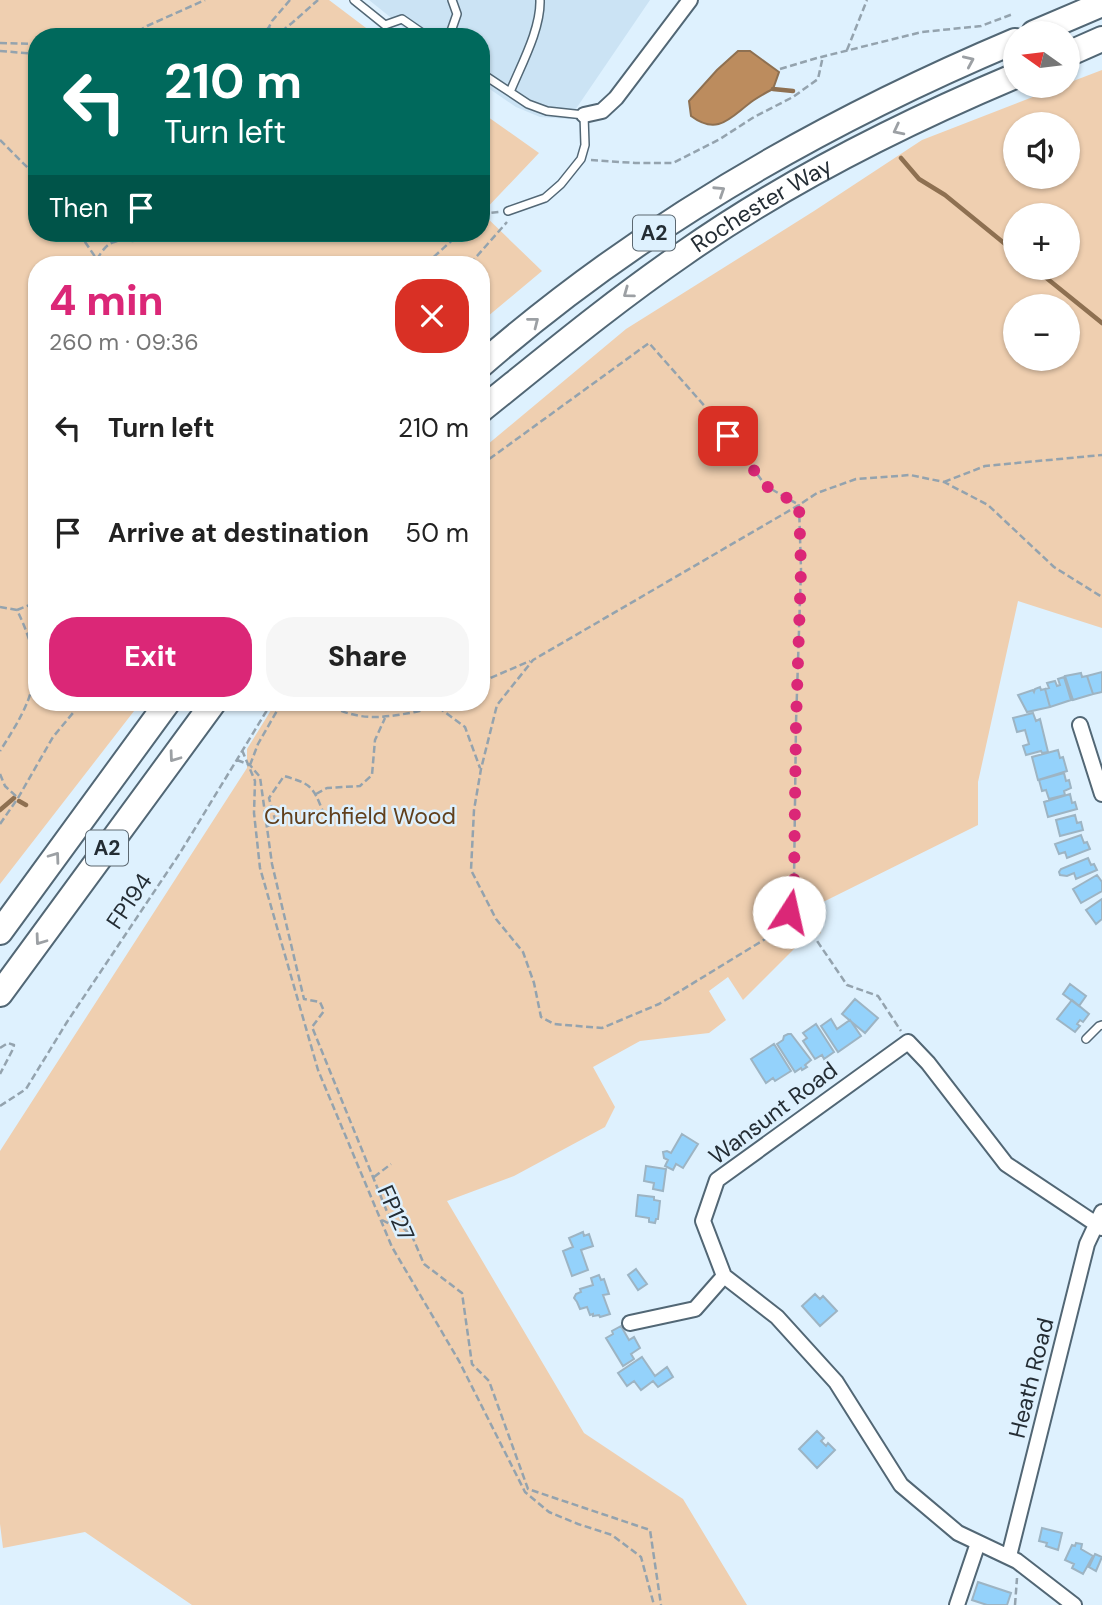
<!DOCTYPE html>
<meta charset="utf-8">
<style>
:root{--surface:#fff;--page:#f6f6f6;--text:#222;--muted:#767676;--accent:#db2777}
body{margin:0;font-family:"DM Sans",sans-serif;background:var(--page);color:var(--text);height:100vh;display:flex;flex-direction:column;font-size:26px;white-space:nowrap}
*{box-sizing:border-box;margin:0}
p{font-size:23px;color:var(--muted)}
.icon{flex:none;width:38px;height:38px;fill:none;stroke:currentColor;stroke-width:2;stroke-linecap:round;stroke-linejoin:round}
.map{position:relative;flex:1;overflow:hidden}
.drawer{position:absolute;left:28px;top:256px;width:462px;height:455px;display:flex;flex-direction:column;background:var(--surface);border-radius:28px;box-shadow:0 2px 5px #0004}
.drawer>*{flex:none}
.hud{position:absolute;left:28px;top:28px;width:462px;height:214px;border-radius:28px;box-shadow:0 2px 5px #0004;background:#00695c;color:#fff;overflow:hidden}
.needle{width:46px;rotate:284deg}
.fabs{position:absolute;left:1003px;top:21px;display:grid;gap:14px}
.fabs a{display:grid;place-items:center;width:77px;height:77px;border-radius:50%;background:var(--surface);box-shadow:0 2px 5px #0004;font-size:35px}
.pin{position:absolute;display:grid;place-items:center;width:60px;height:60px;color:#fff;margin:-30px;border-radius:14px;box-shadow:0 4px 10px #0006}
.me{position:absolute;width:77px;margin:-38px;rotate:10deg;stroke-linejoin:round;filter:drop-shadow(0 0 5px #0008)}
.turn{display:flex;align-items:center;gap:24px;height:147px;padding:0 21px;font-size:32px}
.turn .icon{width:91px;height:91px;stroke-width:2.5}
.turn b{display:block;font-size:49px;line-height:60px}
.then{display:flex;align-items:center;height:66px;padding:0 21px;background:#0003;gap:14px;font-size:26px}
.round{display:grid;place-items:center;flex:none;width:74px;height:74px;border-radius:28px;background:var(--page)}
.summary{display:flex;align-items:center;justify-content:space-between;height:119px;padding:0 21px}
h1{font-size:42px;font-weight:800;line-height:52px;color:var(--accent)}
.action{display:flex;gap:14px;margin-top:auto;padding:14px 21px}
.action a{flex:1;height:80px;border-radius:28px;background:var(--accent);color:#fff;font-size:28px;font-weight:800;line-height:80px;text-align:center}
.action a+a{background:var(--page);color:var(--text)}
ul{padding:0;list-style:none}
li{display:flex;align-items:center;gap:21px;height:105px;padding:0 21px}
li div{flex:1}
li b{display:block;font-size:26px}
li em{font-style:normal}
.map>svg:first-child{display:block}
</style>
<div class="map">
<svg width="1102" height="1605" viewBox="0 0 1102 1605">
<rect width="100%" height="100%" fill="#def1fe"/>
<path fill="#cbe3f4" d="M369,0H650L569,119L540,117L516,107L481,83V37H415Z"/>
<path fill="#efcfb0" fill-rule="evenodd" d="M0,0H329L378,37H37V233H481V112L539,153L482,213L542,271L481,322V264H37V702H141L0,884Z
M1102,70V628L1018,601L978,782V825L809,909L821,933L800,943L743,1000L728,977L709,991L726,1020L709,1033L640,1041L593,1067L615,1107L605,1127L514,1176L447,1201L584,1433L683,1499L747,1605H192L85,1532L3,1548L0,1524V1151L247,768V749L276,702H481V450L626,329L814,211L922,140L1061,86H1068V83ZM1015,124H1068V177H1015ZM1015,215H1068V268H1015ZM1015,306H1068V359H1015Z"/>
<path fill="#bc8c5e" stroke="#8e7051" stroke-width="2" d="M738,51H750L779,72L773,89C767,92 760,96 754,100C731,116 719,137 691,116L689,101L717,70Z"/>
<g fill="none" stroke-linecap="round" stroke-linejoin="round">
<path stroke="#8e7051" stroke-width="4.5" d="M773,89L793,91
M901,158L919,179L945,195L1015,252
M1034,268L1102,323
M19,801L26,805
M0,810L14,798"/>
</g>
<path fill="#94d2fb" stroke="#9db4c3" stroke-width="2" d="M1102,672V692L1093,694L1087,676Z
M1081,673L1082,677L1087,676L1093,694L1073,700L1065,676Z
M1064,677L1071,700L1050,707L1045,689L1049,688L1047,683L1055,681L1057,686L1060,685L1058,679Z
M1040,687L1041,690L1045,689L1050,707L1027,712L1018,695L1033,690L1034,692L1035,689Z
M1033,713L1036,721L1040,719L1048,752L1042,753L1041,751L1026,755L1023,746L1029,744L1025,730L1017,732L1013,718Z
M1058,750L1060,758L1063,757L1067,771L1038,780L1032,757Z
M1064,773L1066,781L1069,780L1071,788L1064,791L1065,795L1049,799L1046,790L1042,791L1039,780Z
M1070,794L1072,803L1075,802L1077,809L1048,817L1044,802Z
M1075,815L1077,823L1081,822L1083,830L1060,836L1056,820Z
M1081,835L1084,843L1087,842L1090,849L1067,858L1065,852L1059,854L1055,844Z
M1088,858L1091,865L1094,864L1097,870L1076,879L1074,873L1067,876L1060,875L1059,872L1061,869Z
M1097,875L1102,882V891L1081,903L1073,889Z
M1102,899V919L1096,924L1086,910Z
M1070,984L1086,996L1079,1006L1063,994Z
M855,999L878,1018L865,1033L842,1014Z
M1072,1000L1089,1014L1083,1022L1080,1020L1077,1024L1080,1026L1075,1032L1057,1019Z
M831,1019L837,1029L850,1020L861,1036L838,1052L821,1026Z
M816,1024L834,1052L824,1059L822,1055L815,1059L803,1041L807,1038L803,1033Z
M788,1034H791L811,1060L805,1065L807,1067L802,1070L801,1068L795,1072L777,1044L783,1040L784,1036Z
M774,1044L791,1071L775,1081L773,1078L766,1083L751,1059Z
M682,1134L698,1144L683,1168L676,1164L673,1170L665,1166L668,1160L664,1158L663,1152L667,1151L671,1153Z
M646,1166L666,1169L663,1191L653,1189L654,1183L644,1181Z
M638,1195L654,1197V1200L660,1201L658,1219H656L655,1223L649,1222V1218L636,1216Z
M583,1232L584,1236L589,1234L593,1246L581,1250L588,1270L572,1276L563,1251L573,1247L569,1238Z
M636,1269L647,1284L638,1290L628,1275Z
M599,1275L601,1280L604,1279L609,1294L603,1295L610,1314L600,1317L599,1315L593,1316V1314L590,1315L587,1307L580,1309L577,1302L574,1298L576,1294L581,1292L580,1289L593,1285L591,1278Z
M815,1294L820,1299L823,1296L837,1311L820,1326L802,1306Z
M621,1326L629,1340L634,1337L640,1348L631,1354L634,1359L623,1366L606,1338L613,1334L612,1331Z
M642,1357L655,1376L667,1367L673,1377L658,1387L653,1381L641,1390L634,1381L627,1386L618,1373Z
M817,1431L824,1438L821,1441L826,1446L828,1443L835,1450L817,1468L799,1449Z
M1042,1528L1062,1533L1058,1550L1046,1546L1047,1543L1039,1541Z
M1076,1543L1082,1544L1081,1549L1093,1556L1083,1574L1072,1568L1074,1564L1065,1560L1072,1545L1075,1546Z
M1095,1554L1102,1557L1096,1571L1089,1567Z
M978,1582L1011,1593L1007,1605H987L972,1600Z"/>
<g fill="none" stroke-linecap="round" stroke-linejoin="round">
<g stroke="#526775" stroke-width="10">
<path id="lane" d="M354,0L385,25L402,19L428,37
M449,37L457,14L452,0
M481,73L528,104L547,111L584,115L585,145L581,159L561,184L545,198L508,211
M510,92C521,65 541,29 540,0
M1086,1039L1099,1026L1102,1025"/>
</g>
<g stroke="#526775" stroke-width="18">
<path id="street" d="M584,115L602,111L616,98L690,0
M1080,725L1102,794
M630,1323L695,1309L724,1276
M1009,1556L1087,1244L1102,1212
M957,1605L978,1543
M1074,1605L1017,1561L958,1533L901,1485L836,1382L777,1317L724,1276L703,1221L717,1180L908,1042L928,1063L1006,1164L1102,1228"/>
</g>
<g stroke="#526775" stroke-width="28">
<g id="highway">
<path d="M1034,33L1102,4"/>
<path d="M1068,54L1102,39"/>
<path d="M481,365C639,227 823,122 1015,41"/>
<path id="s1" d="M481,410C547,357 613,302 683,254C784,183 901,124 1015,76"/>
<path d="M0,932L168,702"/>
<path d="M0,994L214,702"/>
</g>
</g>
<path stroke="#94a3ae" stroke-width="2.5" stroke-dasharray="7 3.5" stroke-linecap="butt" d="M290,0L272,21L269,27L272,34L277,35L292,23L318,0
M129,37L147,26L205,0
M241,37L251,30L260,37
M261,37L269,27
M0,43L37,44
M847,50L867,0
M0,51L37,54
M780,69L817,58L922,32L981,26L1013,14
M0,140L37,177
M591,160L635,163H673L720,139L754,117L793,97L818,79L823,56
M481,214L499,212
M79,233L100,264
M97,259C101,253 106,244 114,242C128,237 136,247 148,233
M426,264L460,233
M470,264L507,222
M481,465L649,343L716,419L766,486L799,505L801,569L796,723L794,882L813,935L847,985L878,996L901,1031
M944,482L985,466L1102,455
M0,607L17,610C47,672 35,696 0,751
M17,610L37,602
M481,682L530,661
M322,702C357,721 377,719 415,712C426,709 437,708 447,702
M438,707L465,727L480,768
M242,750L255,781L254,813L260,868L318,1070L392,1247L459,1361L525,1492L549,1512L578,1524L612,1535L641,1557L654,1605
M237,760L250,765L260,777L272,864L304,999L320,1002L324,1011L312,1027L388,1214L412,1236L424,1264L462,1293L472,1364L489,1381L528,1489L650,1530L661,1605
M250,765L258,744L282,702
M0,774L5,786L18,798
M316,794L327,788L360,786L372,775L375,740L385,718
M276,823L282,816
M0,824L18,798L53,737L82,702
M267,826L276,823L269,798L284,776C311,784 313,786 323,812
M794,882L789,912L775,933L659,1004L602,1028L554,1024L541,1017L534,983L523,952L496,919L471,870L474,810L481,769L497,705L533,660L799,505L817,493L856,479L910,475L944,482L988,505L1054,567L1102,597
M0,1048L8,1043L14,1045L13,1049L0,1074
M0,1106L26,1089L67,1022L180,853L272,702
M374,1177L391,1164
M382,1220L390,1224L388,1214
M1015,1605L1017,1578"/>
<use href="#lane" stroke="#fff" stroke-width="7"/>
<use href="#street" stroke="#fff" stroke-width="14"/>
<use href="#highway" stroke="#fff" stroke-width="24"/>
</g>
<defs><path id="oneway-chevron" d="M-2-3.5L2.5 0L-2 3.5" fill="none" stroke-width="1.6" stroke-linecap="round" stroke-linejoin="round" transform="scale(1.75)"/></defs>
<g stroke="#9ca0a4">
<use href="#oneway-chevron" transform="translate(969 61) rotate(-24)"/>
<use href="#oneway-chevron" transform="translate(898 130) rotate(153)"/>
<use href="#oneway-chevron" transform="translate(720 191) rotate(-33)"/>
<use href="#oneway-chevron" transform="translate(628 293) rotate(144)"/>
<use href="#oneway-chevron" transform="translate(534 322) rotate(-38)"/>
<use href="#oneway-chevron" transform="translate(174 757) rotate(126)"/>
<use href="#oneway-chevron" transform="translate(55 857) rotate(-54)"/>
<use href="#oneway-chevron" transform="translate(40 940) rotate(126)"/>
</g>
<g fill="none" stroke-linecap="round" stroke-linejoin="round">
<path stroke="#db2777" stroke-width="12" stroke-dasharray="0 21.6" d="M728,436L766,486L799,505L801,569L796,723L794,882L789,912"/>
</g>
<g text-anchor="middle" stroke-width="5" stroke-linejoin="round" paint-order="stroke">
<g fill="#def1fe" stroke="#5c6871" stroke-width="2">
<rect x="633" y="215.5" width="42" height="35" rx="5"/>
<rect x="86" y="830.5" width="42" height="35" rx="5"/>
</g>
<g font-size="21" font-weight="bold" fill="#242d34">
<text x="654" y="240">A2</text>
<text x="107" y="855">A2</text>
</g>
<g font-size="23" fill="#242d34" stroke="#def1fe">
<text dy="8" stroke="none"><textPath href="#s1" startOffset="348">Rochester Way</textPath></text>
<text transform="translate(129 901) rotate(-56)" y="8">FP194</text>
<text transform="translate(773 1113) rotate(-37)" y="8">Wansunt Road</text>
<text transform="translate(396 1213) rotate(66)" y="8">FP127</text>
<text transform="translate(1031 1378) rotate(-76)" y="8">Heath Road</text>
</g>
<g font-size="23" fill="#613f1b" stroke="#def1fe">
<text x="360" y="824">Churchfield Wood</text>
</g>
</g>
</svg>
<div class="fabs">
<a><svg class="needle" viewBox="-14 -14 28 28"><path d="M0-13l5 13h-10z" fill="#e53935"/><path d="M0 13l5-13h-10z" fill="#767676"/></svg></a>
<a><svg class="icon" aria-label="sound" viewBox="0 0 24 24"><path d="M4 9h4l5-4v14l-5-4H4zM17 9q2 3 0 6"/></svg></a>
<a>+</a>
<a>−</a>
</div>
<div class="pin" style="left:728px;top:436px;background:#d93025"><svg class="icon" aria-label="arrive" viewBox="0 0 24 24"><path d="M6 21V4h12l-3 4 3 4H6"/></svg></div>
<svg class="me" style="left:789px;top:912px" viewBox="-20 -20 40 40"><circle r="19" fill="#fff"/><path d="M0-13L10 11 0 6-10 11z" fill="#db2777"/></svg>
<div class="hud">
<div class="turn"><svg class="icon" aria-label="left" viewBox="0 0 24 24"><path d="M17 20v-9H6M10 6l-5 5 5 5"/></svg><div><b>210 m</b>Turn left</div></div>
<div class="then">Then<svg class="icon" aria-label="arrive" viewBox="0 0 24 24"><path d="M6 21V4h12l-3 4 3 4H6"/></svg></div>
</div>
<section class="drawer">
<div class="summary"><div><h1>4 min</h1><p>260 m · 09:36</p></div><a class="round" style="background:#d93025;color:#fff"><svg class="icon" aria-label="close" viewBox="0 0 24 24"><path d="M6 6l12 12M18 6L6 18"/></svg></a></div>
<ul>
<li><svg class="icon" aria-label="left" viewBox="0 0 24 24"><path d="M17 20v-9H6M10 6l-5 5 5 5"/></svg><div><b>Turn left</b></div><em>210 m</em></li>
<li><svg class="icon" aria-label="arrive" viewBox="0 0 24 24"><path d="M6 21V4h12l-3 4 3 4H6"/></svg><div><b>Arrive at destination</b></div><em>50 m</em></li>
</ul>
<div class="action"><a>Exit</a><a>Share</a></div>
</section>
</div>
